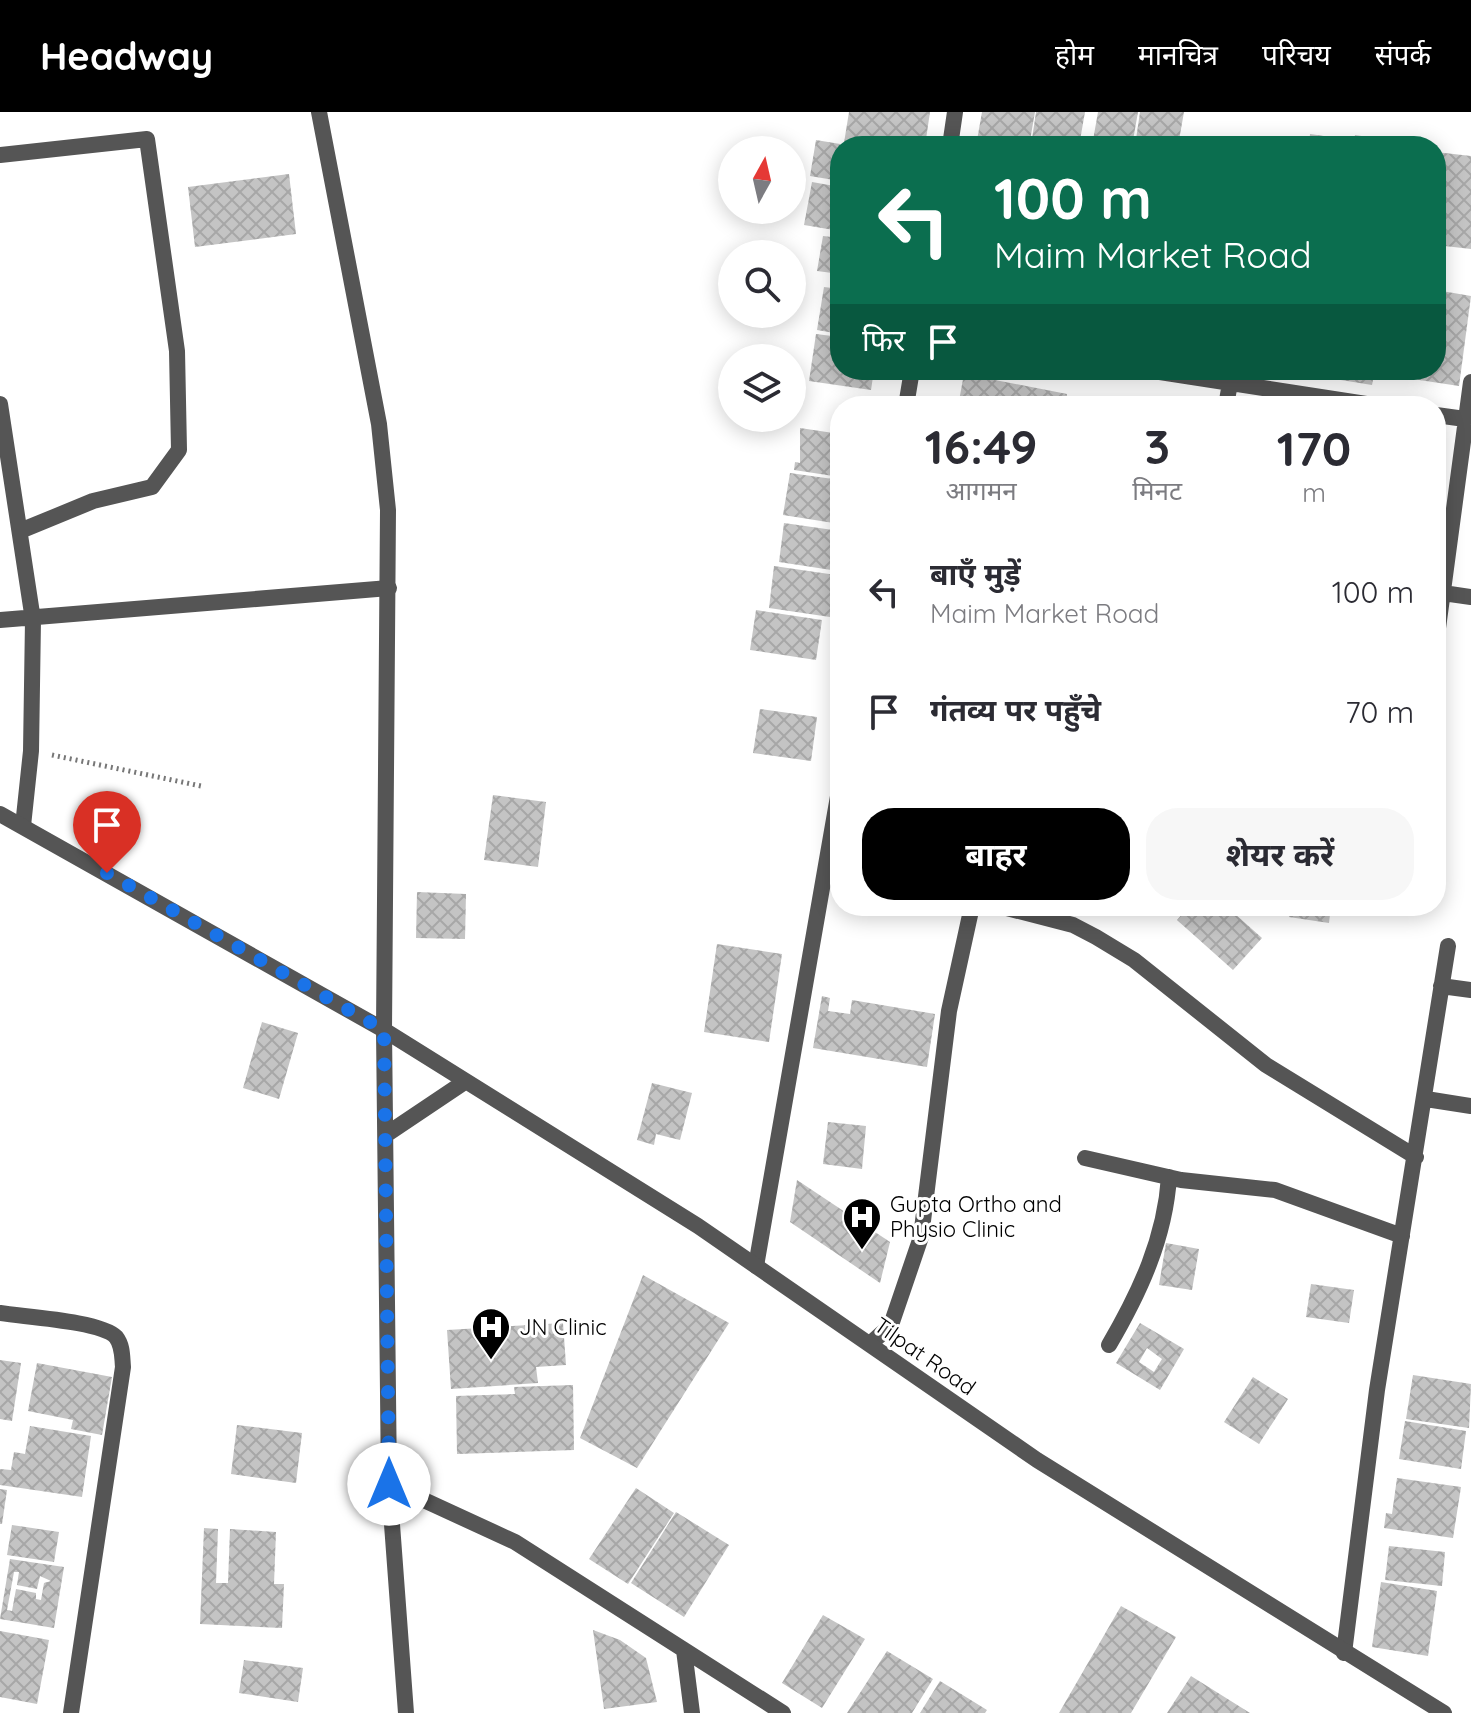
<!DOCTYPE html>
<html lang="hi">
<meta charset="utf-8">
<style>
:root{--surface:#fff;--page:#f7f7f7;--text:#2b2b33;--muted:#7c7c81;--accent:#000}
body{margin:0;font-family:Quicksand,"Noto Sans Devanagari",sans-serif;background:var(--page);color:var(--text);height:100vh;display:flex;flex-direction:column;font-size:30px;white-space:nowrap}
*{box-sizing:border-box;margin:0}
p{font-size:26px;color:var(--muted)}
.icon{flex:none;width:44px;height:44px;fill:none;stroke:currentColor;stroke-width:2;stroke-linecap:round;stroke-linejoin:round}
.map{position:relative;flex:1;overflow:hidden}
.side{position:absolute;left:830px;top:284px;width:616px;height:520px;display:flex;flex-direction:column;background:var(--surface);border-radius:32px;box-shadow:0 4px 20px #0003}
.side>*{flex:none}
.banner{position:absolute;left:830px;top:24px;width:616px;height:244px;border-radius:32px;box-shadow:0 4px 20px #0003;background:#0b6e4f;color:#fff;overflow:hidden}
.needle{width:52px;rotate:8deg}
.controls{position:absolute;left:718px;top:24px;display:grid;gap:16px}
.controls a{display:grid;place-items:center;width:88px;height:88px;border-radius:50%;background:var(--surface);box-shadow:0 4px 20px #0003;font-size:40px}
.pin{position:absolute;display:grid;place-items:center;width:68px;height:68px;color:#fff;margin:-82px -34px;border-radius:50% 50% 50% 0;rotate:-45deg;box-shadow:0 0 8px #0007}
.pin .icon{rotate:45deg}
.me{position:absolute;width:88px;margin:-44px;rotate:0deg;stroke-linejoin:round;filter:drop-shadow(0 0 6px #0008)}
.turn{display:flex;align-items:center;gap:28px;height:168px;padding:0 32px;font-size:36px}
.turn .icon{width:104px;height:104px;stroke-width:2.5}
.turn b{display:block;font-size:56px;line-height:68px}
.then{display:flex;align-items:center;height:76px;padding:0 32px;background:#0003;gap:16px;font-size:30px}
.eta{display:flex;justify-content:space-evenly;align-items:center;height:136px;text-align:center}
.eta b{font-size:48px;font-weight:700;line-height:56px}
.button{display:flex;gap:16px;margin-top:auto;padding:16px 32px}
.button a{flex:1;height:92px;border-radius:32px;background:var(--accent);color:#fff;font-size:32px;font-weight:700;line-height:92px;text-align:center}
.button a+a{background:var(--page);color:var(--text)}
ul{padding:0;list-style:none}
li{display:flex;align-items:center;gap:24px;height:120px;padding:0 32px}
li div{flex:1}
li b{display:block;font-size:30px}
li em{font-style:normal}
header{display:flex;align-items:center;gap:48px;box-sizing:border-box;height:112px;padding:0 40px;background:var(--accent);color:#fff}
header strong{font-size:38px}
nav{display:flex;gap:44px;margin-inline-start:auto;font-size:28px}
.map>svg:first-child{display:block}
</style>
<header>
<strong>Headway</strong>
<nav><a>होम</a><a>मानचित्र</a><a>परिचय</a><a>संपर्क</a></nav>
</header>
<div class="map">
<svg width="1471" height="1601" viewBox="0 0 1471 1601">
<defs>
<pattern id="building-cross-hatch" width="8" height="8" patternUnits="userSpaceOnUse" patternTransform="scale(2)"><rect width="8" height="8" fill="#c4c4c4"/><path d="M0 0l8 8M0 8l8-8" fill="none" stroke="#a7a7a7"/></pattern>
</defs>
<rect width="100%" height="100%" fill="#fff"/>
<path fill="url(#building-cross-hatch)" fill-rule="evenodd" d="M849,0H930L925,34L844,31Z
M982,0H1035L1029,34H976Z
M1036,0H1085L1079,34H1031Z
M1098,0H1138L1132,34H1092Z
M1140,0H1184L1178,34H1135Z
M1310,22L1352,28L1351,34H1309Z
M1355,23L1407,31V34H1353Z
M816,28L840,32V69L810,64Z
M1436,40L1471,44V137L1436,133Z
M289,62L296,122L195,135L188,75Z
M812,70L840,75V119L804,113Z
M823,124L840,126V162L817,159Z
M824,175L840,177V222L817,218Z
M1436,178L1471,184L1459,274L1393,264L1394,258H1436Z
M816,222L840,225V258H874L871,278L809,269Z
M1311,258H1375L1372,273L1310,263Z
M964,262L1067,282L1065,294H958Z
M1081,287L1115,292V294H1079Z
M800,316L840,322V365L794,358L795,350L800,351Z
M790,361L840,368V412L783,403Z
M784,411L840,419L838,459L779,450Z
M774,454L836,463L830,505L769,496Z
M756,498L822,508L816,548L750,538Z
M760,597L817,605L811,649L753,641Z
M493,683L546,690L538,755L484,748Z
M417,780L466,782L465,827L416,826Z
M1189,794H1226L1262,826L1233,858L1177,808Z
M1290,794H1331L1329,811L1289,805Z
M717,832L782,842L769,930L704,920Z
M822,884L830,886L828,899L850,902L852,888L935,902L927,955L813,936Z
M262,910L298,921L279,987L243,976Z
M652,971L692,981L680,1028L656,1022L654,1033L637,1028Z
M828,1010L866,1014L862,1057L823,1052Z
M797,1068L890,1130L880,1171L790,1110Z
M1166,1131L1199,1137L1192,1178L1159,1173Z
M643,1163L729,1211L637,1356L580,1326Z
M1311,1172L1354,1178L1349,1211L1306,1205Z
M563,1211L566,1253L536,1255L538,1271L451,1277L447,1218Z
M1140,1211L1184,1237L1160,1278L1116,1251ZM1147,1236L1162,1247L1154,1260L1139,1250Z
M0,1248L21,1251L12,1309L0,1307Z
M37,1251L112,1265L102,1323L71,1317L73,1308L28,1299Z
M1413,1263L1471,1272L1469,1316L1406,1307Z
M1253,1265L1288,1287L1259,1332L1224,1310Z
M573,1273L574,1338L457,1342L456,1284L515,1282L514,1275Z
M1405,1309L1466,1319L1461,1357L1399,1347Z
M237,1313L302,1321L296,1371L231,1362Z
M30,1314L91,1324L82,1385L0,1373V1357L11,1358L14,1340L25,1342Z
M1397,1366L1461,1375L1453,1426L1384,1416L1386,1401L1392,1402Z
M636,1376L674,1401L628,1472L589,1447Z
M0,1377L7,1378L2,1412H0Z
M676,1400L729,1433L684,1505L631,1471Z
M12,1413L59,1420L54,1450L7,1443Z
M204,1416L218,1417L216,1471H228L230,1417L276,1420L274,1472H284L282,1516L200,1512Z
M1389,1434L1445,1440L1442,1474L1385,1468Z
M10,1447L64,1455L54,1516L0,1507ZM14,1460H19L17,1473L37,1477L40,1464L51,1469L44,1471L41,1488L36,1487V1481L16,1477L12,1499L7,1498Z
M1381,1470L1437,1479L1428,1544L1372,1535Z
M1121,1494L1176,1525L1131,1601H1059Z
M823,1503L865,1527L822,1596L782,1571Z
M593,1518L620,1528L646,1546L657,1590L604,1597Z
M0,1519L49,1528L37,1592L0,1585Z
M887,1539L933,1567L912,1601H847Z
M244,1548L303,1556L298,1590L239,1581Z
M1191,1564L1250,1601H1167Z
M940,1569L987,1598L985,1601H920Z"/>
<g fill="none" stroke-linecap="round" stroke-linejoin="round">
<path stroke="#777" stroke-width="5" stroke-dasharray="2 4" stroke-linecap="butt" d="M52,643L201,674"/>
<path stroke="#555" stroke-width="16" d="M950,34L955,0
M0,43L147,27L177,239L179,338L152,375L93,389L20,419
M1147,258L1379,294
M0,292L33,508L31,639L23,714
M906,294L912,258
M1226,294L1230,271
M1436,303L1465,307
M1443,481L1471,485
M0,508L389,476
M1436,531L1471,270
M999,794L1073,813L1096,825L1134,848L1266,953L1416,1045
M1441,874L1471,878
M1426,987L1471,994
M1085,1046L1181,1068L1275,1078L1402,1124
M756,1154L840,673
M0,1201C24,1205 101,1209 116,1225C123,1234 122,1245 123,1255L71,1601
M870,1232L891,1213L921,1125L949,899L972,794
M1109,1233C1140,1180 1165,1126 1169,1065
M389,1372L515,1430L783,1601
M684,1538L692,1601
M1344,1541L1377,1278L1448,834"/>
<path stroke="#555" stroke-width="16" d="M319,0L379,312L388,398L384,918L389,1372L406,1601
M0,702L384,918L698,1114L1037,1348L1444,1601
M387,1022L466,969"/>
</g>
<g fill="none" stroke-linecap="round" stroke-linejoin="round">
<path stroke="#1a73e8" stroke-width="14" stroke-dasharray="0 25.2" d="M107,761L384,918L389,1372"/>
</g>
<defs>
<g id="hospital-pin" transform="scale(2)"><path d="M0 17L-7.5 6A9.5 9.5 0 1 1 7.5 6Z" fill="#000" stroke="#fff"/><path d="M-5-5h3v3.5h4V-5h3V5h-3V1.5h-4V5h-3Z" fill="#fff"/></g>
</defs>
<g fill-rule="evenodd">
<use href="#hospital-pin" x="862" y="1105"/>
<use href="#hospital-pin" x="491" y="1215"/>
</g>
<g text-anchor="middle" stroke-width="6" stroke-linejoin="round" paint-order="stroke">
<g font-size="22" fill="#000" stroke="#fff" text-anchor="start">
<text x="890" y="1100">Gupta Ortho and<tspan x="890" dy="25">Physio Clinic</tspan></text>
<text x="519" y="1223">JN Clinic</text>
</g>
<g font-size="22" fill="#000" stroke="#fff">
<text transform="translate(925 1244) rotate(35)" y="8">Tilpat Road</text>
</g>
</g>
</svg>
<div class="controls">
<a><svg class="needle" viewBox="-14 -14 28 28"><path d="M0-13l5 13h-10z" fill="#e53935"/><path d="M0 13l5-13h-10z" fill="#7c7c81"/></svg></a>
<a><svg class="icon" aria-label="search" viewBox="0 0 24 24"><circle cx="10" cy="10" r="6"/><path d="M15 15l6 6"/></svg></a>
<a><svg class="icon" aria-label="layers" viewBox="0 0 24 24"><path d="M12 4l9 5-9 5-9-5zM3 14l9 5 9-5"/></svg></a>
</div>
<div class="pin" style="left:107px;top:761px;background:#d93025"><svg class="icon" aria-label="arrive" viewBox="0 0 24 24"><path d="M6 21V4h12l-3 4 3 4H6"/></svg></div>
<svg class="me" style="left:389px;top:1372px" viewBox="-20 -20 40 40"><circle r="19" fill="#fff"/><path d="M0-13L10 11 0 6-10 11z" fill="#1a73e8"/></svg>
<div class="banner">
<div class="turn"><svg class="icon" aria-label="left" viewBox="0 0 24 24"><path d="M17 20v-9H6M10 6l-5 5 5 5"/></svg><div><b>100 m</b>Maim Market Road</div></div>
<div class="then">फिर<svg class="icon" aria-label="arrive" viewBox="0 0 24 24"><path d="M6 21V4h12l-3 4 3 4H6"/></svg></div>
</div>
<section class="side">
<div class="eta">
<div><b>16:49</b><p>आगमन</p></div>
<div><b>3</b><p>मिनट</p></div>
<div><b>170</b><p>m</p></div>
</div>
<ul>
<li><svg class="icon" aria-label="left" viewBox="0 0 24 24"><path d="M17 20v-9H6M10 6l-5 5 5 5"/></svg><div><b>बाएँ मुड़ें</b><p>Maim Market Road</p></div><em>100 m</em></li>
<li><svg class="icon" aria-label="arrive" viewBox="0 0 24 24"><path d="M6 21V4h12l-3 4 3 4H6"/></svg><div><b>गंतव्य पर पहुँचे</b></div><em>70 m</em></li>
</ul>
<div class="button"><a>बाहर</a><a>शेयर करें</a></div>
</section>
</div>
